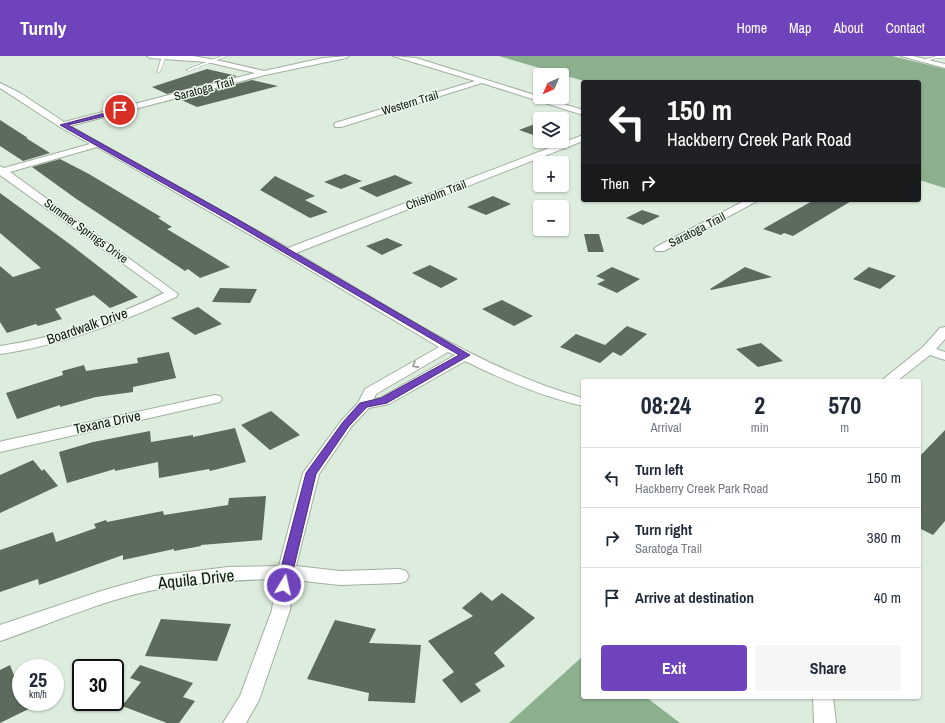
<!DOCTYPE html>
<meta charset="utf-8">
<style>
:root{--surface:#fff;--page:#f6f6f7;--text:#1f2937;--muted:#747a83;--line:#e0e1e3;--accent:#6e43bb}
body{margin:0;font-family:"Archivo Narrow",sans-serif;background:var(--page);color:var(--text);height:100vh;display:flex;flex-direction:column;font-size:15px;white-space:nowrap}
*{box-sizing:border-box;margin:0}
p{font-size:13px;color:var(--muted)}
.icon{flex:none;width:22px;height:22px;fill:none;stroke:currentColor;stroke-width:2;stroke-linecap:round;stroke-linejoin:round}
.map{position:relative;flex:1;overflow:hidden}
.drawer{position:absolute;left:581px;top:323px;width:340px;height:320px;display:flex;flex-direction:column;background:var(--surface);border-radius:4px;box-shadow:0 1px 3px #0004}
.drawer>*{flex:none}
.banner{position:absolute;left:581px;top:24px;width:340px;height:122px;border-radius:4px;box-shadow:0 1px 3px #0004;background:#202124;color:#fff;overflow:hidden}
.needle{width:26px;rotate:225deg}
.fabs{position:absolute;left:533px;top:12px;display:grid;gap:8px}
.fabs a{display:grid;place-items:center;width:36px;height:36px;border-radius:4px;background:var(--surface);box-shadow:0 1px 3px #0004;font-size:20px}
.speed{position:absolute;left:12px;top:603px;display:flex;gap:8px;font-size:20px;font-weight:700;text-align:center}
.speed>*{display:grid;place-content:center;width:52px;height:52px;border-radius:50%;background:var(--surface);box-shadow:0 1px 3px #0004;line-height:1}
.speed small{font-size:10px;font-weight:400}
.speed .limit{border:2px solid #111;border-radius:6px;background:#fff;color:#111}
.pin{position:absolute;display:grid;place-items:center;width:34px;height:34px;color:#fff;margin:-17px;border:2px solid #fff;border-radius:50%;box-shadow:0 1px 4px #0007}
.me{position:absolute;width:44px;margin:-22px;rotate:9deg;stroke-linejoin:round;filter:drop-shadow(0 0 3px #0008)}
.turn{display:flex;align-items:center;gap:14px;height:84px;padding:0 20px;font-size:18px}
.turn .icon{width:52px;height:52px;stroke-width:2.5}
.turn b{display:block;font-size:28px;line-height:34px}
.then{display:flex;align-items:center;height:38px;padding:0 20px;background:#0003;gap:8px;font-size:15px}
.eta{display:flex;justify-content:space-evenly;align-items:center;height:68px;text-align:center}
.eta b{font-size:24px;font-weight:700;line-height:28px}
.action{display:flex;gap:8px;margin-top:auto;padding:8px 20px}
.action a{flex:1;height:46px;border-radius:4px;background:var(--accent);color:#fff;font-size:16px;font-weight:700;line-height:46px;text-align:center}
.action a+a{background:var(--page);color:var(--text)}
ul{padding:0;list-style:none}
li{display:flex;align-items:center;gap:12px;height:60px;padding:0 20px;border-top:1px solid var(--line)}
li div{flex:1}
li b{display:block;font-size:15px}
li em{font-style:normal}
header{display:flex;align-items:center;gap:24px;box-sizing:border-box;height:56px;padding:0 20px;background:var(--accent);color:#fff}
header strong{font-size:19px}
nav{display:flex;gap:22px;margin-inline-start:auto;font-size:14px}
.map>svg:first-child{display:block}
</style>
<header>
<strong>Turnly</strong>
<nav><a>Home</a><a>Map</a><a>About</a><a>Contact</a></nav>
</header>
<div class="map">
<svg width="945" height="667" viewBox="0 0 945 667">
<rect width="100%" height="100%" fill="#ddeddd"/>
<path fill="#8caf8d" d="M499,0H892L945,13V132L919,124V26H587Z
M583,600V641H646L680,667H509Z"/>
<path fill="#5d6b5d" d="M207,13L237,20L167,38L152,31Z
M252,24L278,30L197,51L179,43Z
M0,64L28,82H26L50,97L23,105L0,90Z
M540,66V80L539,81L519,74Z
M60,103L89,118L161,161L158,162L172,171L167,173L230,211L200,222L188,213L185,215L75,142L32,111Z
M345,118L362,125L341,133L324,126Z
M395,119L413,127L377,141L359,132Z
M275,120L315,140L305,144L328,156L310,162L260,134Z
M0,137L71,189L138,241L110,252L94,239L55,253L62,263L38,270L36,268L7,277L0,266V210L13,221L41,212L0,177Z
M493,140L511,148L486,159L467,151Z
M814,144H853L793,180L784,177L781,179L763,173Z
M642,154L660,160L643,169L626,162Z
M584,178H599L604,196H588Z
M387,182L403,189L382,199L366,190Z
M430,209L458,223L441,232L412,217Z
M612,211L640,223L617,237L597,228L605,224L596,220Z
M745,211L772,221L711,234L710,233Z
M869,211L896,220L880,233L853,223Z
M220,232L257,233L250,247L212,246Z
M502,244L533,260L514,270L482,253Z
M198,251L222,268L195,279L171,262Z
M627,270L647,278L621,300L613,296L600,307L560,291L576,278L605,289Z
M761,287L783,305L758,311L736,293Z
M169,296L176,322L133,331V336L96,341L60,351V349L17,363L6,337L63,319L62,315L84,309L86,315L138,307L137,302Z
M271,355L300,379L270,394L241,369Z
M235,372L246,406L210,415L209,413L159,422L158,406L115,415V413L67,427L59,396L93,386L150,375L151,386L193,379V381Z
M945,374V465L933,479L919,472V401Z
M33,404L42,415L44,413L58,430L0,457V419Z
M266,440L262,484L201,489V490L174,495V493L123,504V499L39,529L38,523L0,536V494L53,476L56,486L96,472L94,468L106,464L107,466L163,455L164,459L228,449L229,442Z
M481,536L492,545L502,537L535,562L494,597L505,610L475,628L481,635L461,647L442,624L454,616L428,585L473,560L462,552Z
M161,563L231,568L217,605L145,600Z
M335,564L376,573L369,587L421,589L415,647L368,645L369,637L307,623Z
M10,609L16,624L21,621V646H43L0,667V614Z
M140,609L193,627L183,641L195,645L179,667H167L122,650L141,626L130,622Z"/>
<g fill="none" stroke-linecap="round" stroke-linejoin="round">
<g stroke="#a1afa1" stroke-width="1">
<path id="lane" d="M162,0H166L160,16L157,17Z
M222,0H227L189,15L186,14Z
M936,0H945V2H936L923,6L921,5Z"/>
</g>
<g stroke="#a1afa1" stroke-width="2">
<path id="street" d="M147,0H193L221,5L264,15L323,2L349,0L346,2L265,19L70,70L288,192L583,79V85L296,197C389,250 479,313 583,342V350C541,340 503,324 465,305L389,348L369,352L351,371L319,418L296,510L340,515L400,513L406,515L409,520L406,525L400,527L340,529L294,524L290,554L259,644L246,667H223L240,640L272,554L276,523C236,524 194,526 154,534C103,544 50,568 0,585V569L101,535L154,520L228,511L279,510L303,417L341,365L358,347L365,333L439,291L273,192L97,91L10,116L178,238L176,241C120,267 62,289 0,298V290C57,282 111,262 164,237L0,119V110L4,112L90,88L60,71L0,32V27L20,37L64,66L255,17L207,6L150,2ZM448,296L455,299L380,342L374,343L376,338Z
M393,0L416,2L583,54V59L482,27L341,71H335L334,69L335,67L475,25Z
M901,0H913L945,8V12Z
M746,144H759L664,195H656L654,193L656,191Z
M945,271V283L936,293L945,296V304L930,299L897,325H881L923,291L940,272Z
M215,339L220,340L222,343L220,346L0,396V386L3,385Z
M813,641H833L836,667H814Z"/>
</g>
<use href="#lane" fill="#fff" fill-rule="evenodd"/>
<use href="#street" fill="#fff" fill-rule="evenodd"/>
</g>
<defs><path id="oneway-chevron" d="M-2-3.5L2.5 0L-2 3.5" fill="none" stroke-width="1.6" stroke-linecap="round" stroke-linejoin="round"/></defs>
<use stroke="#949694" href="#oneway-chevron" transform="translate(415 309) rotate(151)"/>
<path fill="#6e43bb" stroke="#482c7a" d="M120,53L122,54V56L68,69L237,163L470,299L387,347L367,351L349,370L316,418L289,532L284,533L280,532L279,529L280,516L306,417L343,366L360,347L381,342L459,299L232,166L60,69Z"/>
<g text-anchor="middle" stroke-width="3" stroke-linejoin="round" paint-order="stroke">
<g font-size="12" fill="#111611" stroke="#eafaea">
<text transform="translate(204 33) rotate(-15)" y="4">Saratoga Trail</text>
<text transform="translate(410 47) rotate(-17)" y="4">Western Trail</text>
<text transform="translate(436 139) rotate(-21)" y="4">Chisholm Trail</text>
<text transform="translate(697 174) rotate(-27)" y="4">Saratoga Trail</text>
<text transform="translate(86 175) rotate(36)" y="4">Summer Springs Drive</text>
</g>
<g font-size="14" fill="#111611" stroke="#eafaea">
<text transform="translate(87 270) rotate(-19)" y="5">Boardwalk Drive</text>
<text transform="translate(107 366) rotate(-12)" y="5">Texana Drive</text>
</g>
<g font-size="17" fill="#111611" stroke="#eafaea">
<text transform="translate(196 523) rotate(-6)" y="6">Aquila Drive</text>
</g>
</g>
</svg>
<div class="fabs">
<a><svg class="needle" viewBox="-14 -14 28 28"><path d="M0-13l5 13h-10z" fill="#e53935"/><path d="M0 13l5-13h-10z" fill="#747a83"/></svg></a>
<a><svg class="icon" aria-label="layers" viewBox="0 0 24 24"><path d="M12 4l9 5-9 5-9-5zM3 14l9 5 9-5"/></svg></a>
<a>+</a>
<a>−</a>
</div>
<div class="speed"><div>25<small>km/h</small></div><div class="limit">30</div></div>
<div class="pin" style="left:120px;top:54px;background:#d93025"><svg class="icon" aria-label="arrive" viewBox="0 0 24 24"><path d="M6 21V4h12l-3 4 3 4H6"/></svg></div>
<svg class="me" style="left:284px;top:529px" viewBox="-20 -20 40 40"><circle r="17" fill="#6e43bb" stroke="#fff" stroke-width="3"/><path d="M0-11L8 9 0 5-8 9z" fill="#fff"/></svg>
<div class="banner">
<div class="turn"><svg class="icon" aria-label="left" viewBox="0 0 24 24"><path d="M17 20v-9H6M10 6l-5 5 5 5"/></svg><div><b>150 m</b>Hackberry Creek Park Road</div></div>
<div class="then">Then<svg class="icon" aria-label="right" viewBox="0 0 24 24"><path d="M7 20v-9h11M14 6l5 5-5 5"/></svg></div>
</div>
<section class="drawer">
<div class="eta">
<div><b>08:24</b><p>Arrival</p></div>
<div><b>2</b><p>min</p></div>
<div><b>570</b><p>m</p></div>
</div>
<ul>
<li><svg class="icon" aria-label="left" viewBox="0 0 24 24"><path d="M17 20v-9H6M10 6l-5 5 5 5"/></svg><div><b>Turn left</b><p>Hackberry Creek Park Road</p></div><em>150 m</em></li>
<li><svg class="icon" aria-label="right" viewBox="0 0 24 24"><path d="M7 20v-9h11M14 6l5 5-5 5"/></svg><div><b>Turn right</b><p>Saratoga Trail</p></div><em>380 m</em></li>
<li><svg class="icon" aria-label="arrive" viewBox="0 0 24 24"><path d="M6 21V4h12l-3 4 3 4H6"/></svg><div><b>Arrive at destination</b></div><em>40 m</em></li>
</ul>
<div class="action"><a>Exit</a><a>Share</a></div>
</section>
</div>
